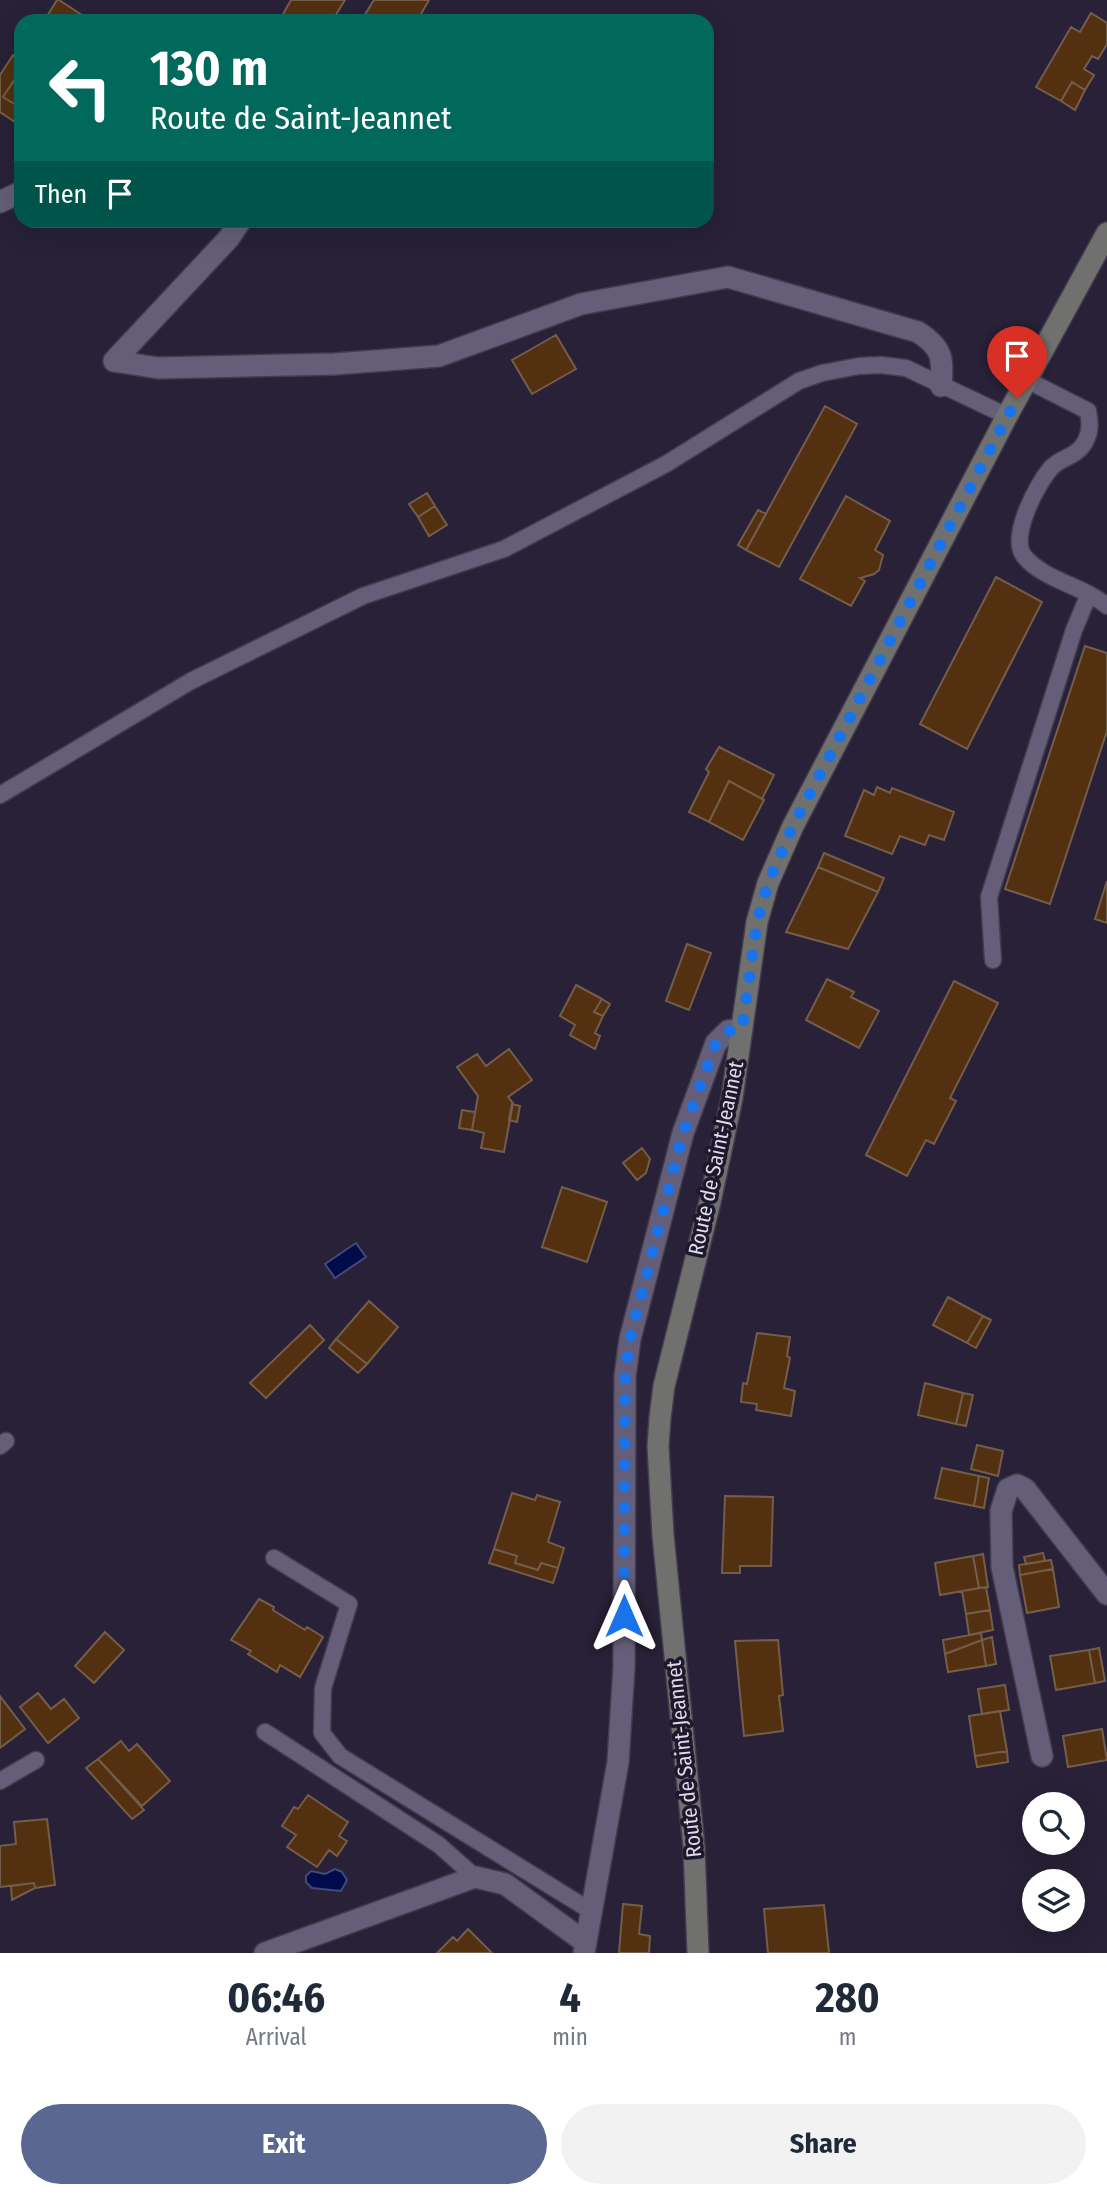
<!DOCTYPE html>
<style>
:root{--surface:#fff;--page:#f2f2f3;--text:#1f2937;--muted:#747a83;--accent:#5a6790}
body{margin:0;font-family:"Fira Sans Condensed",sans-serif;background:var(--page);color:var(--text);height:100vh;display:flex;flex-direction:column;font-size:26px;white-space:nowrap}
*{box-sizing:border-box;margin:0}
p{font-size:23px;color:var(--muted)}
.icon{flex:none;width:38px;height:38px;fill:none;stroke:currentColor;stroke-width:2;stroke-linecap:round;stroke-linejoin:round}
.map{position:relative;height:1953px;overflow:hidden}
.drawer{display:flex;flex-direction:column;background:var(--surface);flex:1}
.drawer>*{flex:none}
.top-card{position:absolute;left:14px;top:14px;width:700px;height:214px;border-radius:21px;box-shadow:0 7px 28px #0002;background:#00695c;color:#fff;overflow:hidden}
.buttons{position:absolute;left:1022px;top:1792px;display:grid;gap:14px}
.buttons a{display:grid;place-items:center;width:63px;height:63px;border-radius:50%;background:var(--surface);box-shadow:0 7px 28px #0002;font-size:35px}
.pin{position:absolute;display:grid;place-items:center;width:60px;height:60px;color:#fff;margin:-72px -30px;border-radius:50% 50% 50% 0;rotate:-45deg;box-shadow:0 0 7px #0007}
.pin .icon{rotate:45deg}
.me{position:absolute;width:77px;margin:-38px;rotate:0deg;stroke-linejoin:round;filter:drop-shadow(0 0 5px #0008)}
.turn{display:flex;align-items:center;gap:24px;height:147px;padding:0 21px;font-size:32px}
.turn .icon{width:91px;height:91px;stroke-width:2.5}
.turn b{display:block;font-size:49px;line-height:60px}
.then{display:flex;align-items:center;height:66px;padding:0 21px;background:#0003;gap:14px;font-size:26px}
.eta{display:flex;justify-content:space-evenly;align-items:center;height:119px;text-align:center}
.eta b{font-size:42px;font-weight:700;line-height:49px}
.primary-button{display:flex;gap:14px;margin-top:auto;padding:14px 21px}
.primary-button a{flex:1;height:80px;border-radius:42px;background:var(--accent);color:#fff;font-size:28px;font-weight:700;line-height:80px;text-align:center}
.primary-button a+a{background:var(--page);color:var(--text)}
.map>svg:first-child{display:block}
</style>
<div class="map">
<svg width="1107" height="1953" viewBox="0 0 1107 1953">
<rect width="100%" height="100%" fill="#282137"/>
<path fill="#000c49" stroke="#434a79" stroke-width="2" d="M356,1243L366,1257L335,1278L325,1264Z
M335,1869L342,1872L347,1880L341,1891L312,1888L306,1882V1876L311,1871L325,1874Z"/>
<path fill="#533010" stroke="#745d4b" stroke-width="2" d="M57,0H59L91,21H44Z
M291,0H345L332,21H290L282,16Z
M374,0H429L417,21H361Z
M1091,13L1107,23V44L1098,59L1092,56L1084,69L1094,75L1085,90L1072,82L1061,101L1036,87L1071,27L1080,32Z
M13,55L21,60V70L3,97L21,108V126L0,112V75Z
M21,70V108L3,97Z
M1072,82L1085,90L1075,110L1061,101Z
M556,335L576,369L532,394L512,360Z
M825,406L857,424L779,567L746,550Z
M427,493L435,506L418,517L409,504Z
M846,496L890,521L875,550L883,555L879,570L874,574L860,578L865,581L851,606L800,579Z
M435,506L447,525L429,536L418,517Z
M758,510L766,514L746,550L738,545Z
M996,577L1042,602L967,749L920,724Z
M1085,646L1107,653V731L1050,904L1005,889Z
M719,747L774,775L762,799L729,781L709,822L689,812L709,772L706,769Z
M729,781L764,800L743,840L709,822Z
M877,787L890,793L892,788L954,812L944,840L929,835L925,845L900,836L892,854L845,836L864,790L874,795Z
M824,853L884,878L878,892L818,867Z
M818,867L878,892L848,949L786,932Z
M1107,881V923L1095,919Z
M687,944L711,953L689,1010L666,1001Z
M827,979L854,992L851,997L879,1011L859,1048L806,1020Z
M954,981L998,1003L950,1098L956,1101L934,1144L926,1140L907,1176L866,1155Z
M576,985L602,999L594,1012L603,1016L595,1033L600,1036L595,1049L570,1035L575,1025L560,1016Z
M602,999L610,1004L603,1016L594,1012Z
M509,1049L532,1080L508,1097L513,1103L504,1152L481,1148L484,1133L472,1130L478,1096L457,1067L477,1054L486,1066Z
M512,1104L520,1106L517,1122L509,1120Z
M462,1110L475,1112L472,1130L459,1128Z
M642,1148L650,1159L646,1173L637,1180L623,1163Z
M562,1187L607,1202L587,1262L542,1247Z
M948,1297L983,1316L967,1343L933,1325Z
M369,1301L398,1327L367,1364L336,1339Z
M983,1316L991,1320L976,1348L967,1343Z
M310,1325L324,1340L266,1398L250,1383Z
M757,1333L790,1337L787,1356L790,1358L784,1388L795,1391L791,1416L756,1410L757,1404L741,1402L743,1383L747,1384Z
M336,1339L367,1364L358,1373L329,1348Z
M925,1383L963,1393L956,1424L918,1415Z
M963,1393L973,1395L966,1426L956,1424Z
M977,1445L1003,1451L998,1476L971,1469Z
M942,1468L979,1476L974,1506L935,1498Z
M979,1476L989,1478L984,1508L974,1506Z
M512,1493L535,1500L537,1495L560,1502L548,1542L564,1548L558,1568L541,1563L538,1570L515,1563L517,1556L494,1549Z
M725,1496L773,1497L771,1566H740V1573H722Z
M494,1549L517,1556L515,1563L538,1570L541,1563L558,1568L553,1583L489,1563Z
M1043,1553L1045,1561L1026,1564L1024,1557Z
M983,1554L988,1587L979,1588L973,1556Z
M973,1556L979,1588L940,1595L935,1563Z
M1051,1560L1053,1569L1020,1575L1019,1565Z
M1053,1569L1059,1607L1027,1613L1020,1575Z
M986,1587L990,1610L966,1614L962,1591Z
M259,1599L274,1607L273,1610L305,1630L307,1627L323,1637L300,1677L280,1665L277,1672L248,1654L251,1651L231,1640Z
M990,1610L993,1630L969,1635L966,1614Z
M105,1632L124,1650L94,1683L75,1666Z
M981,1633L982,1640L945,1654L943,1640Z
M992,1637L996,1664L986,1666L982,1640Z
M778,1640L783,1695L779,1696L783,1731L744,1736L735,1641Z
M982,1640L986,1666L948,1672L945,1654Z
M1099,1648L1105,1681L1095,1683L1089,1650Z
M1089,1650L1095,1683L1056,1690L1050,1656Z
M1005,1685L1009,1710L982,1714L978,1689Z
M38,1693L51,1709L64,1699L79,1718L48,1743L20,1707Z
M0,1696L25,1729L0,1748Z
M1000,1711L1007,1751L975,1756L969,1716Z
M1102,1729L1107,1760L1068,1767L1063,1736Z
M121,1741L129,1751L137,1744L170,1781L142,1806L98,1759Z
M1007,1751L1008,1762L977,1767L975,1756Z
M98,1759L144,1810L132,1819L86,1768Z
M308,1795L348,1822L339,1836L347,1841L337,1856L329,1850L317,1867L287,1847L296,1835L282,1826L294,1807L298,1809Z
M47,1819L55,1885L35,1888L34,1883L0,1887V1846L16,1844L14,1822Z
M34,1883L35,1888L12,1900L11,1886Z
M623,1904L642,1906L639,1934L650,1936L649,1953H619Z
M824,1905L829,1953H768L764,1909Z
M468,1929L492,1953H437L453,1937L457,1941Z"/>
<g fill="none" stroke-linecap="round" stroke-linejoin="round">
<g stroke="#423c4f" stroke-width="19">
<path id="service" d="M1027,380L1088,411C1090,423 1091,431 1085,442C1077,457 1061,457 1051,468C1037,484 1009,537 1024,556C1043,580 1084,586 1107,606
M0,795L191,681L363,596L504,549L666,464L799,381L822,373L859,366L881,365L906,368L1007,416
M993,960L989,897L1074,630L1089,594
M0,1446L6,1441
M274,1558L349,1604L323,1688L322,1733L340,1756L591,1911
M265,1732L439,1845L475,1877
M0,1781L36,1760"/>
</g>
<g stroke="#423c4f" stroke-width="24">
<path id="minor" d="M0,202L21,192
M241,220L229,238L114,361L158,368L335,364L439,356L581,304L728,277L918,332C943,348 943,358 941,386
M1042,1756L1002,1567L1001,1511L1008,1489L1017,1485L1025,1489L1107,1594
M265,1953L475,1877L505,1884L585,1942
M584,1953L618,1762L624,1667L625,1376L630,1339L683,1133L716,1043L728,1031L742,1029"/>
</g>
<g stroke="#423c4f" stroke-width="24">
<path id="secondary" d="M698,1953L694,1847L663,1535L658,1446L660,1418L664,1386L710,1202L732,1098L757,922L768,883L793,826L1007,416L1107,233"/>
</g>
<use href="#service" stroke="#655e78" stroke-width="16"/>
<use href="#minor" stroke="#655e78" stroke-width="21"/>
<use href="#secondary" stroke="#70706e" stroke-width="21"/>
</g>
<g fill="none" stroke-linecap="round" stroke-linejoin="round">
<path stroke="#1a73e8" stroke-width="12" stroke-dasharray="0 21.6" d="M624,1616L625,1376L630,1339L683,1133L716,1043L728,1031L742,1029L757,922L768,883L793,826L1017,398"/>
</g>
<g text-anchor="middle" stroke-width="7" stroke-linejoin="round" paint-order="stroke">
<g font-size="21" fill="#dfdbea" stroke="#1e182d">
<text transform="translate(716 1158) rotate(-78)" y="7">Route de Saint-Jeannet</text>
<text transform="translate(684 1759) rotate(-96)" y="7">Route de Saint-Jeannet</text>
</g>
</g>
</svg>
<div class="buttons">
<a><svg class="icon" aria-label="search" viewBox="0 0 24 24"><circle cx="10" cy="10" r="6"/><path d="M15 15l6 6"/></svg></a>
<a><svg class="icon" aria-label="layers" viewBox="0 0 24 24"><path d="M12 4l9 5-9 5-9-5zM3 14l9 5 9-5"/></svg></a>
</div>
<div class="pin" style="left:1017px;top:398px;background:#d93025"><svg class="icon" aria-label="arrive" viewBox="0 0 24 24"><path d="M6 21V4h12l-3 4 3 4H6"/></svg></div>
<svg class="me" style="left:624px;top:1616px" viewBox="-20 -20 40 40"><path d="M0-17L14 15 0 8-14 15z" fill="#1a73e8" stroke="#fff" stroke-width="4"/></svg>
<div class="top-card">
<div class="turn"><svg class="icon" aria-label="left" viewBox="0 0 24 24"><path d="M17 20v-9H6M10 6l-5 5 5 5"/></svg><div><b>130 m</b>Route de Saint-Jeannet</div></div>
<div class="then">Then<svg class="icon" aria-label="arrive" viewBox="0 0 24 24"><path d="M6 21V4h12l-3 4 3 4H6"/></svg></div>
</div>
</div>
<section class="drawer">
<div class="eta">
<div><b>06:46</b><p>Arrival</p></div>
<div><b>4</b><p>min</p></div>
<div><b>280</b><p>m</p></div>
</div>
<div class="primary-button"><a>Exit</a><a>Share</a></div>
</section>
